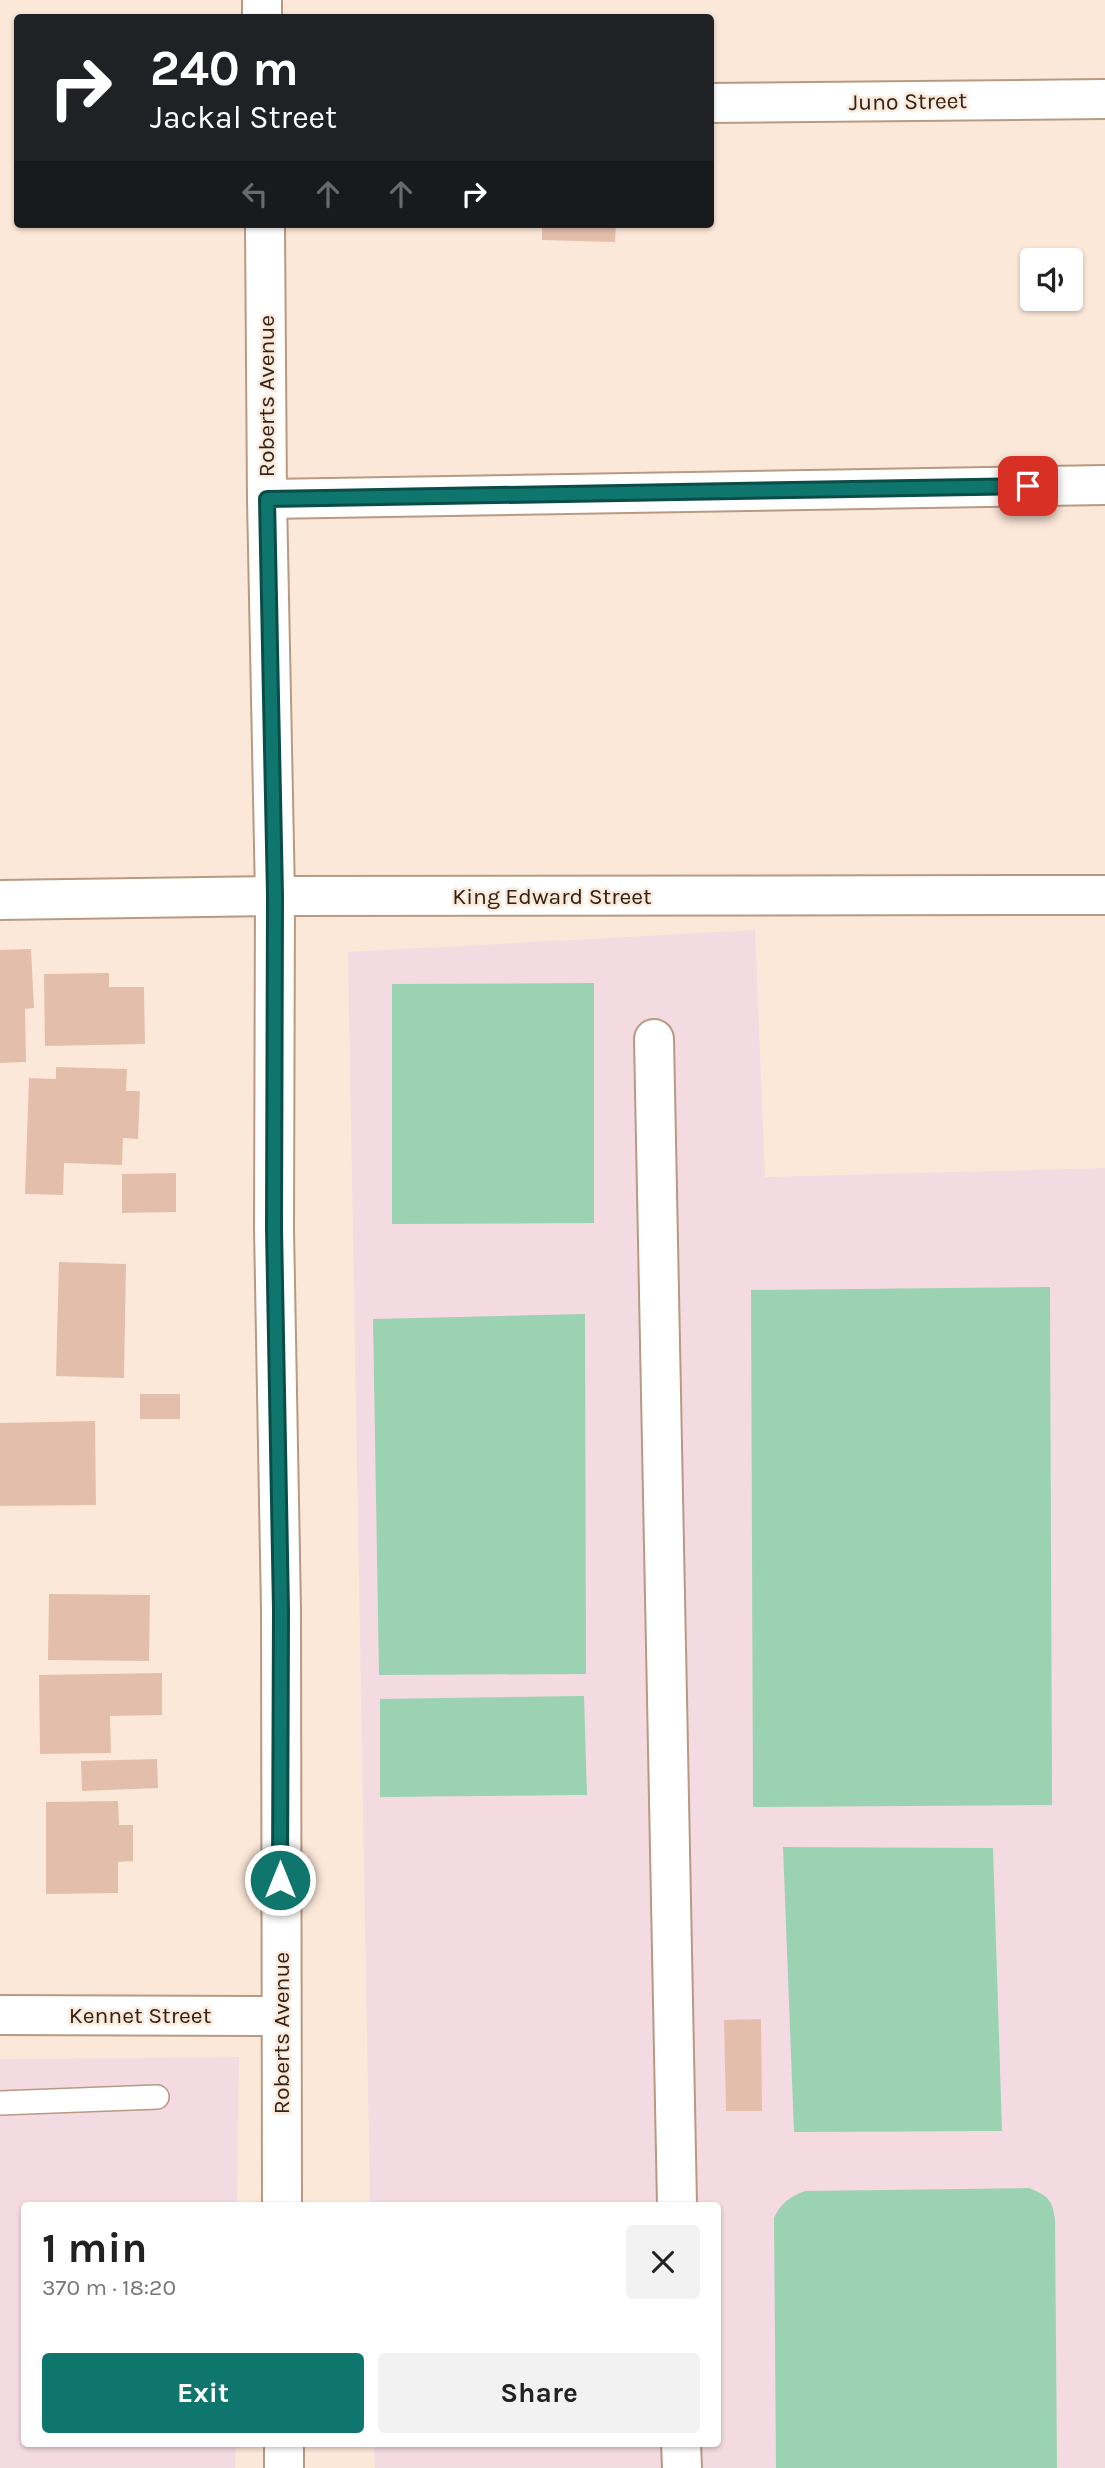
<!DOCTYPE html>
<meta charset="utf-8">
<style>
:root{--surface:#fff;--page:#f2f2f2;--text:#222;--muted:#767676;--accent:#0f766e}
body{margin:0;font-family:Karla,sans-serif;background:var(--page);color:var(--text);height:100vh;display:flex;flex-direction:column;font-size:26px;white-space:nowrap}
*{box-sizing:border-box;margin:0}
p{font-size:23px;color:var(--muted)}
.icon{flex:none;width:38px;height:38px;fill:none;stroke:currentColor;stroke-width:2;stroke-linecap:round;stroke-linejoin:round}
.map{position:relative;flex:1;overflow:hidden}
.side{position:absolute;left:21px;top:2202px;width:700px;height:245px;display:flex;flex-direction:column;background:var(--surface);border-radius:7px;box-shadow:0 2px 5px #0004}
.side>*{flex:none}
.guide{position:absolute;left:14px;top:14px;width:700px;height:214px;border-radius:7px;box-shadow:0 2px 5px #0004;background:#202124;color:#fff;overflow:hidden}
.tools{position:absolute;left:1020px;top:248px;display:grid;gap:14px}
.tools a{display:grid;place-items:center;width:63px;height:63px;border-radius:7px;background:var(--surface);box-shadow:0 2px 5px #0004;font-size:35px}
.pin{position:absolute;display:grid;place-items:center;width:60px;height:60px;color:#fff;margin:-30px;border-radius:14px;box-shadow:0 4px 10px #0006}
.me{position:absolute;width:77px;margin:-38px;rotate:0deg;stroke-linejoin:round;filter:drop-shadow(0 0 5px #0008)}
.turn{display:flex;align-items:center;gap:24px;height:147px;padding:0 21px;font-size:32px}
.turn .icon{width:91px;height:91px;stroke-width:2.5}
.turn b{display:block;font-size:49px;line-height:60px}
.lanes{display:flex;align-items:center;height:66px;padding:0 21px;background:#0003;justify-content:center;gap:35px;direction:ltr}
.lanes .off{opacity:.35}
.round{display:grid;place-items:center;flex:none;width:74px;height:74px;border-radius:7px;background:var(--page)}
.head{display:flex;align-items:center;justify-content:space-between;height:119px;padding:0 21px}
h1{font-size:42px;font-weight:700;line-height:52px}
.action{display:flex;gap:14px;margin-top:auto;padding:14px 21px}
.action a{flex:1;height:80px;border-radius:7px;background:var(--accent);color:#fff;font-size:28px;font-weight:700;line-height:80px;text-align:center}
.action a+a{background:var(--page);color:var(--text)}
.map>svg:first-child{display:block}
</style>
<div class="map">
<svg width="1105" height="2468" viewBox="0 0 1105 2468">
<rect width="100%" height="100%" fill="#fce8d9"/>
<path fill="#f4dbe2" d="M755,930L765,1177L1105,1168V2468H375L374,2443H718V2205H370L348,952Z
M239,2057L237,2205H24V2443H236L235,2468H0V2059Z"/>
<path fill="#9bd2b1" d="M594,983V1223L392,1224V984Z
M1050,1287L1052,1805L753,1807L751,1290Z
M585,1314L586,1674L379,1675L373,1319Z
M584,1696L587,1795L380,1797V1699Z
M783,1847L993,1848L1002,2131L794,2132Z
M1029,2188C1048,2196 1052,2199 1055,2219L1057,2468H776L774,2218C781,2203 789,2197 805,2191Z"/>
<path fill="#e3bfab" d="M542,224H616L615,242L542,240Z
M31,949L34,1008L25,1009L26,1062L0,1063V950Z
M109,973V987H144L145,1044L45,1046L44,974Z
M56,1067L127,1069L126,1091H140L138,1139L123,1138L122,1165L64,1163L63,1195L25,1194L29,1078L56,1079Z
M176,1173V1212L122,1213V1174Z
M59,1262L126,1264L124,1378L56,1376Z
M140,1394H180V1419H140Z
M95,1421L96,1505L0,1506V1423Z
M49,1594L150,1595L149,1661L48,1660Z
M162,1673V1715L110,1716L111,1753L40,1754L39,1675Z
M157,1759L158,1788L82,1791L81,1761Z
M118,1801L119,1825H133V1861L118,1862V1893L46,1894V1802Z
M761,2019L762,2111H726L724,2020Z"/>
<g fill="none" stroke-linecap="round" stroke-linejoin="round">
<g stroke="#b79a81" stroke-width="26">
<path id="lane" d="M0,2103L157,2097"/>
</g>
<g stroke="#b79a81" stroke-width="42">
<path id="street" d="M267,499L1105,485
M0,900L275,896L1105,895
M654,1039L677,2205
M0,2015L280,2016
M681,2443L682,2468"/>
</g>
<g stroke="#b79a81" stroke-width="42">
<path id="secondary" d="M262,0V18
M710,103L1105,99
M265,224L267,499L275,896L274,1228L281,1610L282,2205
M284,2443V2468"/>
</g>
<use href="#lane" stroke="#fff" stroke-width="23"/>
<use href="#street" stroke="#fff" stroke-width="38"/>
<use href="#secondary" stroke="#fff" stroke-width="38"/>
</g>
<g fill="none" stroke-linecap="round" stroke-linejoin="round">
<g stroke="#0a4d48" stroke-width="18">
<path id="route" d="M280,1880L281,1610L274,1228L275,896L267,499L1028,486"/>
</g>
<use href="#route" stroke="#0f766e" stroke-width="12"/>
</g>
<g text-anchor="middle" stroke-width="5" stroke-linejoin="round" paint-order="stroke">
<g font-size="23" fill="#2e2319" stroke="#fce8d9">
<text transform="translate(908 101) rotate(-1)" y="8">Juno Street</text>
<text transform="translate(266 396) rotate(-90)" y="8">Roberts Avenue</text>
<text x="552" y="904">King Edward Street</text>
<text x="140" y="2023">Kennet Street</text>
<text transform="translate(281 2033) rotate(-90)" y="8">Roberts Avenue</text>
</g>
</g>
</svg>
<div class="tools">
<a><svg class="icon" aria-label="sound" viewBox="0 0 24 24"><path d="M4 9h4l5-4v14l-5-4H4zM17 9q2 3 0 6"/></svg></a>
</div>
<div class="pin" style="left:1028px;top:486px;background:#d93025"><svg class="icon" aria-label="arrive" viewBox="0 0 24 24"><path d="M6 21V4h12l-3 4 3 4H6"/></svg></div>
<svg class="me" style="left:280px;top:1880px" viewBox="-20 -20 40 40"><circle r="17" fill="#0f766e" stroke="#fff" stroke-width="3"/><path d="M0-11L8 9 0 5-8 9z" fill="#fff"/></svg>
<div class="guide">
<div class="turn"><svg class="icon" aria-label="right" viewBox="0 0 24 24"><path d="M7 20v-9h11M14 6l5 5-5 5"/></svg><div><b>240 m</b>Jackal Street</div></div>
<div class="lanes"><svg class="icon off" aria-label="left" viewBox="0 0 24 24"><path d="M17 20v-9H6M10 6l-5 5 5 5"/></svg><svg class="icon off" aria-label="ahead" viewBox="0 0 24 24"><path d="M12 20V5M6 11l6-6 6 6"/></svg><svg class="icon off" aria-label="ahead" viewBox="0 0 24 24"><path d="M12 20V5M6 11l6-6 6 6"/></svg><svg class="icon" aria-label="right" viewBox="0 0 24 24"><path d="M7 20v-9h11M14 6l5 5-5 5"/></svg></div>
</div>
<section class="side">
<div class="head"><div><h1>1 min</h1><p>370 m · 18:20</p></div><a class="round"><svg class="icon" aria-label="close" viewBox="0 0 24 24"><path d="M6 6l12 12M18 6L6 18"/></svg></a></div>
<div class="action"><a>Exit</a><a>Share</a></div>
</section>
</div>
